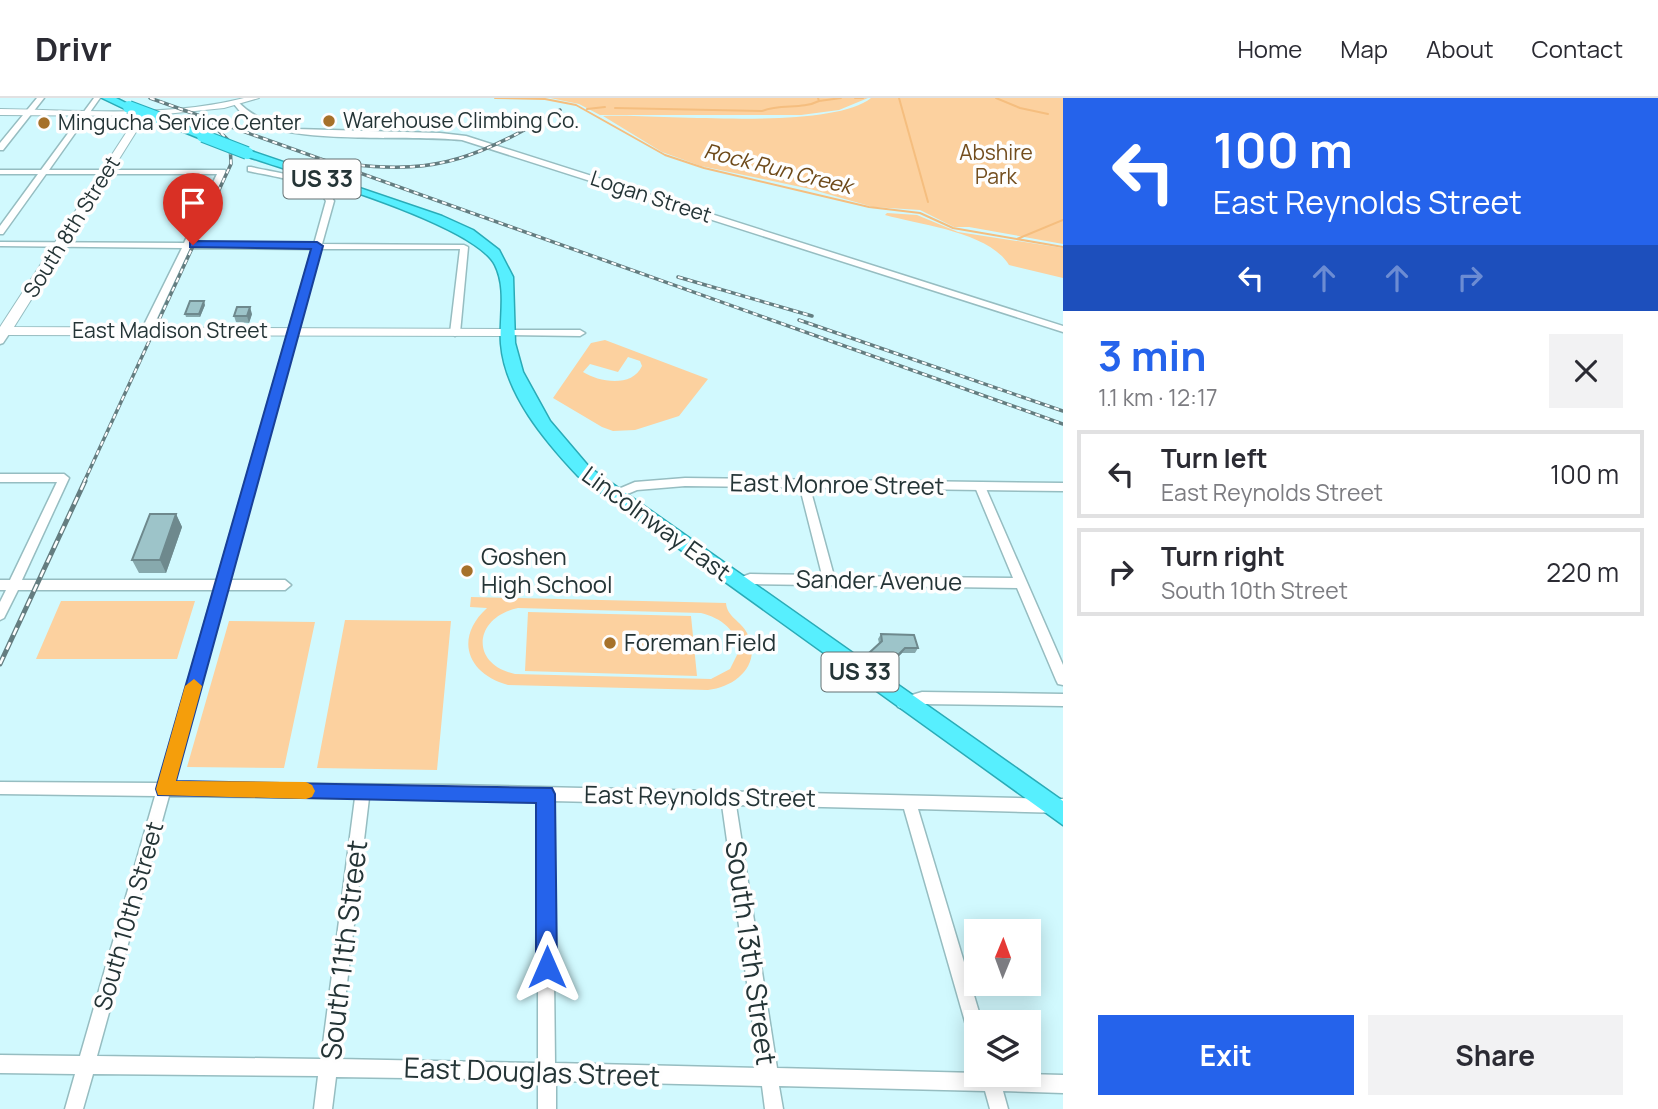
<!DOCTYPE html>
<meta charset="utf-8">
<style>
:root{--surface:#fff;--page:#f2f2f3;--text:#2b2b33;--muted:#7c7c81;--line:#e1e1e2;--accent:#2563eb}
body{margin:0;font-family:Manrope,sans-serif;background:var(--page);color:var(--text);height:100vh;display:flex;flex-direction:column;font-size:26px;white-space:nowrap}
*{box-sizing:border-box;margin:0}
p{font-size:23px;color:var(--muted)}
.icon{flex:none;width:38px;height:38px;fill:none;stroke:currentColor;stroke-width:2;stroke-linecap:round;stroke-linejoin:round}
.map{position:relative;flex:1;overflow:hidden}
.panel{display:flex;flex-direction:column;background:var(--surface);width:595px}
.panel>*{flex:none}
.banner{background:#2563eb;color:#fff;overflow:hidden}
.needle{width:46px;rotate:1deg}
.buttons{position:absolute;left:964px;top:821px;display:grid;gap:14px}
.buttons a{display:grid;place-items:center;width:77px;height:77px;border-radius:0px;background:var(--surface);box-shadow:0 4px 18px #0003;font-size:35px}
.pin{position:absolute;display:grid;place-items:center;width:60px;height:60px;color:#fff;margin:-72px -30px;border-radius:50% 50% 50% 0;rotate:-45deg;box-shadow:0 0 7px #0007}
.pin .icon{rotate:45deg}
.me{position:absolute;width:77px;margin:-38px;rotate:0deg;stroke-linejoin:round;filter:drop-shadow(0 0 5px #0008)}
.turn{display:flex;align-items:center;gap:24px;height:147px;padding:0 35px;font-size:32px}
.turn .icon{width:91px;height:91px;stroke-width:2.5}
.turn b{display:block;font-size:49px;line-height:60px}
.lanes{display:flex;align-items:center;height:66px;padding:0 35px;background:#0003;justify-content:center;gap:35px;direction:ltr}
.lanes .off{opacity:.35}
.round{display:grid;place-items:center;flex:none;width:74px;height:74px;border-radius:0px;background:var(--page)}
.overview{display:flex;align-items:center;justify-content:space-between;height:119px;padding:0 35px}
h1{font-size:42px;font-weight:700;line-height:52px;color:var(--accent)}
.button{display:flex;gap:14px;margin-top:auto;padding:14px 35px}
.button a{flex:1;height:80px;border-radius:0px;background:var(--accent);color:#fff;font-size:28px;font-weight:700;line-height:80px;text-align:center}
.button a+a{background:var(--page);color:var(--text)}
ul{padding:0;list-style:none}
li{display:flex;align-items:center;gap:21px;height:88px;margin:0 14px 10px;padding:0 21px;border:4px solid var(--line);border-radius:0px}
li div{flex:1}
li b{display:block;font-size:26px}
li em{font-style:normal}
header{display:flex;align-items:center;gap:42px;box-sizing:border-box;height:98px;padding:0 35px;background:var(--surface);border-bottom:2px solid var(--line)}
header strong{font-size:33px}
nav{display:flex;gap:38px;margin-inline-start:auto;font-size:24px}
main{display:flex;flex:1;min-height:0}
.map>svg:first-child{display:block}
</style>
<header>
<strong>Drivr</strong>
<nav><a>Home</a><a>Map</a><a>About</a><a>Contact</a></nav>
</header>
<main>
<div class="map">
<svg width="1063" height="1011" viewBox="0 0 1063 1011">
<rect width="100%" height="100%" fill="#d1f9fe"/>
<path fill="#fcd19f" fill-rule="evenodd" d="M550,0H868L839,12L801,17H600L579,6Z
M871,0H1063V146L969,129H954L920,112L873,109L810,91L701,68L662,54L603,18C663,16 830,33 871,0Z
M887,115L917,117L958,134L1063,150V180L1009,167C989,134 921,127 885,117Z
M605,242L708,281L679,318L635,332L613,333L602,329L553,300L591,245ZM628,259L640,263L642,268C632,290 599,284 583,274L590,266L618,274Z
M471,499L726,505C727,519 741,523 747,535C763,565 737,589 708,592L508,587C467,576 454,540 487,510L470,509ZM518,510L701,515C721,520 738,532 738,555L730,571L711,581L515,576C469,566 474,519 518,510Z
M61,503H195L177,561H36Z
M528,514L691,518L697,578L525,573Z
M345,522L451,523L437,672L317,670Z
M229,523L315,524L284,670L187,669Z"/>
<g fill="none" stroke-linecap="round" stroke-linejoin="round">
<path stroke="#f5be7f" stroke-width="2" d="M495,0L545,1L576,7L665,57L704,70L869,109L920,115L953,130L1063,149
M855,0H863
M899,0L928,104
M996,0L1020,10L1048,16
M819,3L841,0
M615,10L762,13C781,5 801,12 819,3L818,0
M587,11L605,9
M1017,141L1063,122"/>
<g stroke="#96bdc1" stroke-width="3">
<path id="minor" d="M37,0H44L3,52H0V45Z
M94,0H100L49,72H225L226,74L192,145L314,146L326,103C316,83 269,78 248,73V69H251C276,75 322,79 334,103L322,146L464,147L468,149L460,235L455,238L450,235L460,151H321L229,482H285L291,487L285,492H226L173,685L453,687L1063,701V715L918,711L982,924H976V942L970,940L968,934L904,711L736,707L777,970L1063,977V995L1003,993L1008,1011H990L985,993L779,988L783,1011H765L762,988L556,983V1011H538V982L336,979L332,1011H314L318,978L93,976L83,1011H65L75,976L0,975V957L80,958L155,698L0,696V684L159,685L214,492H18L4,520L0,522V504L6,492H0V482H10L57,384H0V376H64L69,380L22,482H217L312,151L190,150L151,233L146,236L141,233L182,150L0,148V144L184,145L217,76H46L3,136H0V128L38,76H0V72H41ZM169,698L355,700L321,961L97,958ZM369,700L538,702V965L338,961ZM552,703L722,707L759,970L555,965Z
M234,4H238C255,21 273,26 296,31L440,35L466,38L1063,228V234L462,42C406,36 295,48 249,21C243,18 238,11 234,6Z
M6,230L11,233L3,245L0,246V235Z
M508,232H580L585,235L580,238L505,237L503,235Z
M804,382L809,386L834,478L1013,480L975,389L980,385L984,386L1063,567V587L1058,586L1056,582L1017,490L750,486L737,490L733,488L731,485L733,482L750,476L822,477L799,386Z
M922,594L1063,596V608L922,606L903,611L898,609L896,605L898,601Z"/>
</g>
<g stroke="#96bdc1" stroke-width="3">
<path id="tertiary" d="M685,380L1063,385V393L685,388L637,392L613,402L607,398L609,395L635,384Z"/>
</g>
<g stroke="#96bdc1" stroke-width="2">
<path id="secondary" d="M244,0H259L224,10L146,18L14,229L508,231L514,235L512,238L0,237V229L137,18L0,17V11C83,12 164,20 244,0Z"/>
</g>
<g stroke="#2aabb7" stroke-width="3">
<path id="trunk" d="M102,0H116L134,9L125,11Z
M157,19H165L209,38L199,40L157,23Z
M243,53H251L442,118L473,132L499,152L513,179L515,245L523,274L550,323L590,370L1063,703V727L578,378C545,343 505,296 501,246C499,220 507,191 495,167C474,125 293,75 243,57Z"/>
</g>
<use href="#minor" fill="#fff" fill-rule="evenodd"/>
<use href="#tertiary" fill="#fff" fill-rule="evenodd"/>
<use href="#secondary" fill="#fff" fill-rule="evenodd"/>
<use href="#trunk" fill="#57effe" fill-rule="evenodd"/>
<g stroke="#647d80" stroke-width="3.5">
<path id="rail-far1" d="M150,0L1063,326
M350,66C441,78 483,56 560,12
M678,179L812,218
M799,222L1063,313
M84,384L231,66L230,44L213,27"/>
</g>
<g stroke="#647d80" stroke-width="5">
<path id="rail" d="M0,566L85,383"/>
</g>
<use href="#rail-far1" stroke="#fefefe" stroke-width="2" stroke-dasharray="5" stroke-linecap="butt"/>
<use href="#rail" stroke="#fefefe" stroke-width="2.5" stroke-dasharray="8" stroke-linecap="butt"/>
<g stroke="#2aabb7" stroke-width="14" stroke-linecap="butt">
<path id="trunk-bridge" d="M129,9L161,21
M203,38L247,55"/>
</g>
<use href="#trunk-bridge" stroke="#57effe" stroke-width="12"/>
</g>
<path fill="#87a9ad" d="M205,207L200,219H186L185,216Z
M252,216L249,225L236,224L234,218Z
M176,416L182,429L166,475H139L132,462Z
M881,536L918,550L915,555H902L885,572L867,560L869,555L879,545L878,541Z"/>
<path fill="#6e898d" d="M204,203L205,207L200,219L199,216Z
M250,209L252,216L249,225L247,218Z
M176,416L182,429L166,475L160,462Z
M905,550L902,555L885,572L887,568Z"/>
<path fill="#9dc4c9" stroke="#6e898d" stroke-width="2" d="M190,203H204L199,216H185Z
M237,209H250L247,218H234Z
M150,416H176L160,462H132Z
M881,536L914,537L918,550H905L887,568L869,555L882,543Z"/>
<path fill="#2563eb" stroke="#184099" stroke-width="2" d="M193,143L317,144L323,148L176,683L552,690L555,696L557,869L554,877L547,880L539,877L536,869V705L158,697L156,691L311,151L190,149V144Z"/>
<path fill="#f59e0b" d="M194,581L202,588L176,683L306,684L312,687L315,693L312,699L306,701L158,697L156,691L185,588Z"/>
<g fill="#a6712a" stroke="#fefefe" stroke-width="2.5">
<circle cx="329" cy="23" r="7"/>
<circle cx="44" cy="25" r="7"/>
<circle cx="467" cy="473" r="7"/>
<circle cx="610" cy="545" r="7"/>
</g>
<g text-anchor="middle" stroke-width="7" stroke-linejoin="round" paint-order="stroke">
<g font-size="21" fill="#243436" stroke="#fefefe" text-anchor="start">
<text x="343" y="30">Warehouse Climbing Co.</text>
<text x="58" y="32">Mingucha Service Center</text>
</g>
<g font-size="21" fill="#734e1f" stroke="#fefefe">
<text x="996" y="62">Abshire<tspan x="996" dy="24">Park</tspan></text>
</g>
<g font-size="21" font-style="italic" fill="#6d4919" stroke="#fefefe">
<text transform="translate(778 71) rotate(14)" y="7">Rock Run Creek</text>
</g>
<g font-size="21" fill="#243436" stroke="#fefefe">
<text transform="translate(651 99) rotate(18)" y="7">Logan Street</text>
<text transform="translate(72 129) rotate(-58)" y="7">South 8th Street</text>
<text x="170" y="240">East Madison Street</text>
</g>
<g fill="#fefefe" stroke="#657172" stroke-width="2">
<rect x="283.5" y="61.5" width="77" height="39" rx="5"/>
<rect x="821.5" y="554.5" width="77" height="39" rx="5"/>
</g>
<g font-size="23" font-weight="bold" fill="#243436">
<text x="322" y="89">US 33</text>
<text x="860" y="582">US 33</text>
</g>
<g font-size="24" fill="#243436" stroke="#fefefe">
<text transform="translate(837 387) rotate(1)" y="8">East Monroe Street</text>
<text transform="translate(656 426) rotate(36)" y="8">Lincolnway East</text>
<text transform="translate(879 483) rotate(1)" y="8">Sander Avenue</text>
<text transform="translate(700 699) rotate(1)" y="8">East Reynolds Street</text>
<text transform="translate(129 818) rotate(-74)" y="8">South 10th Street</text>
</g>
<g font-size="24" fill="#243436" stroke="#fefefe" text-anchor="start">
<text x="481" y="467">Goshen<tspan x="481" dy="28">High School</tspan></text>
<text x="624" y="553">Foreman Field</text>
</g>
<g font-size="28" fill="#243436" stroke="#fefefe">
<text transform="translate(344 852) rotate(-83)" y="10">South 11th Street</text>
<text transform="translate(751 855) rotate(82)" y="10">South 13th Street</text>
<text transform="translate(532 974) rotate(2)" y="10">East Douglas Street</text>
</g>
</g>
</svg>
<div class="buttons">
<a><svg class="needle" viewBox="-14 -14 28 28"><path d="M0-13l5 13h-10z" fill="#e53935"/><path d="M0 13l5-13h-10z" fill="#7c7c81"/></svg></a>
<a><svg class="icon" aria-label="layers" viewBox="0 0 24 24"><path d="M12 4l9 5-9 5-9-5zM3 14l9 5 9-5"/></svg></a>
</div>
<div class="pin" style="left:193px;top:147px;background:#d93025"><svg class="icon" aria-label="arrive" viewBox="0 0 24 24"><path d="M6 21V4h12l-3 4 3 4H6"/></svg></div>
<svg class="me" style="left:547px;top:869px" viewBox="-20 -20 40 40"><path d="M0-17L14 15 0 8-14 15z" fill="#2563eb" stroke="#fff" stroke-width="4"/></svg>
</div>
<section class="panel">
<div class="banner">
<div class="turn"><svg class="icon" aria-label="left" viewBox="0 0 24 24"><path d="M17 20v-9H6M10 6l-5 5 5 5"/></svg><div><b>100 m</b>East Reynolds Street</div></div>
<div class="lanes"><svg class="icon" aria-label="left" viewBox="0 0 24 24"><path d="M17 20v-9H6M10 6l-5 5 5 5"/></svg><svg class="icon off" aria-label="ahead" viewBox="0 0 24 24"><path d="M12 20V5M6 11l6-6 6 6"/></svg><svg class="icon off" aria-label="ahead" viewBox="0 0 24 24"><path d="M12 20V5M6 11l6-6 6 6"/></svg><svg class="icon off" aria-label="right" viewBox="0 0 24 24"><path d="M7 20v-9h11M14 6l5 5-5 5"/></svg></div>
</div>
<div class="overview"><div><h1>3 min</h1><p>1.1 km · 12:17</p></div><a class="round"><svg class="icon" aria-label="close" viewBox="0 0 24 24"><path d="M6 6l12 12M18 6L6 18"/></svg></a></div>
<ul>
<li><svg class="icon" aria-label="left" viewBox="0 0 24 24"><path d="M17 20v-9H6M10 6l-5 5 5 5"/></svg><div><b>Turn left</b><p>East Reynolds Street</p></div><em>100 m</em></li>
<li><svg class="icon" aria-label="right" viewBox="0 0 24 24"><path d="M7 20v-9h11M14 6l5 5-5 5"/></svg><div><b>Turn right</b><p>South 10th Street</p></div><em>220 m</em></li>
</ul>
<div class="button"><a>Exit</a><a>Share</a></div>
</section>
</main>
